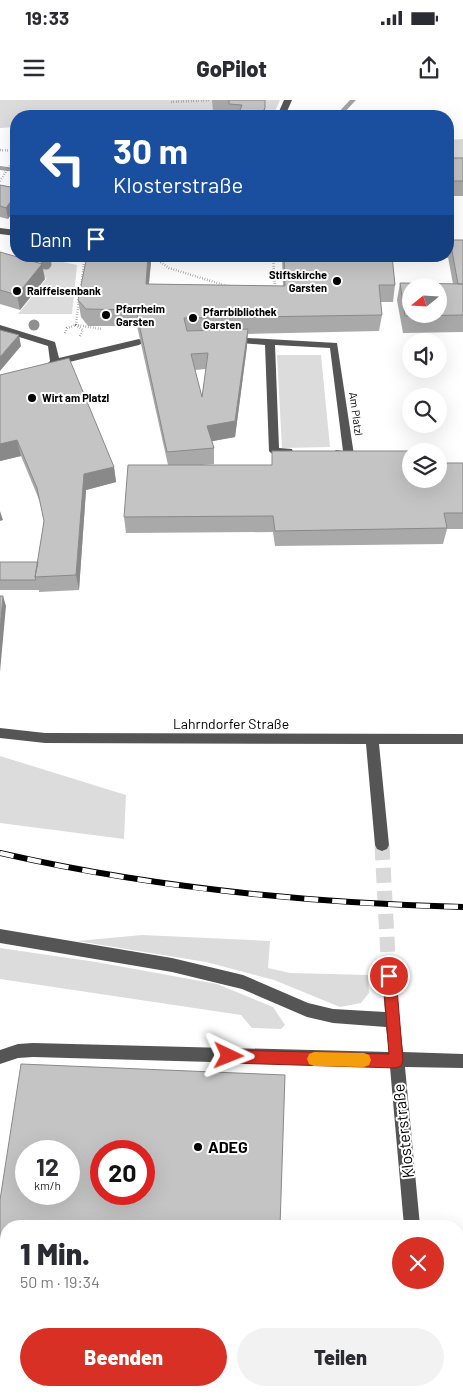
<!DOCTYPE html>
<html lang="de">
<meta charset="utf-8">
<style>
:root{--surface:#fff;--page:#f2f2f3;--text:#2b2b33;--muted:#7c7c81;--accent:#d93025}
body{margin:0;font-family:Barlow,sans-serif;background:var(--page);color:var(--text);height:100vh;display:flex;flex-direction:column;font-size:19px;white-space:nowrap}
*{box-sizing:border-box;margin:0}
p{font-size:16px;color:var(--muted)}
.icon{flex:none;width:28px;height:28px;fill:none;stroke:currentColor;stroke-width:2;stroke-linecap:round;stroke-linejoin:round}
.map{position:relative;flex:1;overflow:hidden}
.drawer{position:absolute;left:0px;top:1120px;width:464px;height:176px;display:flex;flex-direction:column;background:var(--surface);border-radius:20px 20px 0 0;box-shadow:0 5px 20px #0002}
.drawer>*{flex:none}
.hud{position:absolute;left:10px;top:10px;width:444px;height:152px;border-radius:20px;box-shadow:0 5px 20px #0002;background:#1a4fa0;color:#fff;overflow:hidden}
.needle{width:32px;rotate:252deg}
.tools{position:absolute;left:402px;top:178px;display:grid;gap:10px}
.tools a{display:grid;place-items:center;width:45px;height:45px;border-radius:50%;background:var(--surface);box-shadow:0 5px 20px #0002;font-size:25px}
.speed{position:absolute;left:15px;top:1040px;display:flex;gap:10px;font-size:25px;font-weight:700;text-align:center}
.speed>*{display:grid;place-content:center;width:65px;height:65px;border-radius:50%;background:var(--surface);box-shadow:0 5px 20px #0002;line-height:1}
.speed small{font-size:12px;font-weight:400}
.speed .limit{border:8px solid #d22;background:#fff;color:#111}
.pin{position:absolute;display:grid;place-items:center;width:42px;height:42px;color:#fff;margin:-21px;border:2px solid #fff;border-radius:50%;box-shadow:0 1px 5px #0007}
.me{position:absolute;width:55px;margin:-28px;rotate:92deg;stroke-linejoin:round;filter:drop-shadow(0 0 4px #0008)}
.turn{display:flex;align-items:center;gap:18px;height:105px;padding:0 20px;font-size:22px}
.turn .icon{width:65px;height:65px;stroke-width:2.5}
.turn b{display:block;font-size:35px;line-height:42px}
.then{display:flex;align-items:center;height:48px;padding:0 20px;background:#0003;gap:10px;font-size:19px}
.round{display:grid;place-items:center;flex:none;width:52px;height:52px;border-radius:26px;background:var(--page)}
.summary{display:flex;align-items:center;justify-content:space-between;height:85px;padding:0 20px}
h1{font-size:30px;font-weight:800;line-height:38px}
.button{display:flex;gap:10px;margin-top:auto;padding:10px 20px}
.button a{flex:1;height:58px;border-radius:30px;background:var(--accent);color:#fff;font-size:20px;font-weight:800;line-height:58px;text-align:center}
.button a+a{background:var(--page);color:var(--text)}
.status{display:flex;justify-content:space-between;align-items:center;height:35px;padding:0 25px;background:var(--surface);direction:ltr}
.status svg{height:14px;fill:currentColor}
header{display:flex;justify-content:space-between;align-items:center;height:65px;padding:0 20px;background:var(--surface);font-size:22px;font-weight:800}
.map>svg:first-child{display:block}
</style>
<div class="status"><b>19:33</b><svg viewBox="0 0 49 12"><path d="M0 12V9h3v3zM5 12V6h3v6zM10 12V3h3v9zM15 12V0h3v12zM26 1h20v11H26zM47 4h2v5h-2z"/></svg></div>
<header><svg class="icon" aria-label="menu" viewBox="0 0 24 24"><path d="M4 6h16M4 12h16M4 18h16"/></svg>GoPilot<svg class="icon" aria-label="share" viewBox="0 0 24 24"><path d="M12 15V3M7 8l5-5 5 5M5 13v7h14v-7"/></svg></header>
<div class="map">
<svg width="463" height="1296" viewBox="0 0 463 1296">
<rect width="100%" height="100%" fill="#fff"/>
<path fill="#dcdcdc" d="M0,0H280L273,16H16V27L0,28Z
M463,39V59L448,60V40Z
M36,156L77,165L72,214H18L47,178L29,173Z
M277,255H321L330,347L282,348Z
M0,656L126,695L124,739L0,723Z
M142,835L270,841L268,868L290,873L368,875L369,893L361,903L340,907L274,880L206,862L77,841Z
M0,848L96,862L217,884L273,907L285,925L281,929L252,928L241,915L0,879Z"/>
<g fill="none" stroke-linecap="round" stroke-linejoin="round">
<path fill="#a3a3a3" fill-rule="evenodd" d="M350,0H356L341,16H335Z
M0,66L16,68V72L0,70Z"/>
<path stroke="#d9d9d9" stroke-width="15" stroke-dasharray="15 8" stroke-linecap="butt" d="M382,745L389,876"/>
<path stroke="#777" stroke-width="2.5" stroke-dasharray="0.5 2" stroke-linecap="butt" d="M171,2L209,0
M0,50L16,51
M0,81L16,56
M273,156L275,188
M147,158H155L169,168L227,186
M81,187L85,156
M65,233L67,228L76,225L79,198
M80,236L83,230L76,225L102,229"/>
<path fill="#555" fill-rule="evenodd" d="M284,0H292L285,16H277Z
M0,128L16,130V136L0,134Z
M0,225L55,242L59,258L139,239L144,242L139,245L53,266L48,263L50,261L48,246L0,231Z
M231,237L337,243L354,355L353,358H336L331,354L336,350L343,351L330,248L275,245L279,348L292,349L293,352C288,358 274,357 269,351L265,245L228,242L226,240Z
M0,628L45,633L463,634V644H379L389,745L387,749L382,751L377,749L375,745L366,644L45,643L0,638Z
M0,829L172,858L243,875L308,903L333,909L385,912L382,876L384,871L389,869L394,871L403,952L463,954V968L405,967L420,1126H404L390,967L33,957L18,958L0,964V950L18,944L33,943L389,952L386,927L333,923L307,917L242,889L172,872L0,843Z
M419,1290H437L438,1296H420Z"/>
<g stroke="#000" stroke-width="6">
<path id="rail" d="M0,753C153,788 306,803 463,807"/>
</g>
<use href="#rail" stroke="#fff" stroke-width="4.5" stroke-dasharray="14" stroke-linecap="butt"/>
</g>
<g fill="#8f8f8f">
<circle cx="46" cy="164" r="5.5"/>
<circle cx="34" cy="225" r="5.5"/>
</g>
<path fill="#a9a9a9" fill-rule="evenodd" d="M212,0H265V16H238V15H229V10L213,11Z
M448,58H463V96H448Z
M0,85L16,88L8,119L0,117Z
M450,140H463V232L403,233L397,200L400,183L453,184L448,157V158L430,159V156H448V146V150Z
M0,152L45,179L20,210L0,204Z
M282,156H425L411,157V160H392L395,185L393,202H380L382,215L379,231L247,234V246L235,337L212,341L214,348V364L202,365H272V351L411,379L463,363V429H447L443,444L275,446L273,432L126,433L124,417L168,365L137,226H88L81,217L78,200L151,162L149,184L283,186ZM206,269L202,297L195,270Z
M0,275L114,367L116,382L86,390L79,490L39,492V490H0V462H38L44,421L40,402L21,356L0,361Z"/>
<path fill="#898989" d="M265,8V16H260Z
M16,94V108L8,119L6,108Z
M148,156H150L151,162L147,201L146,184Z
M42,164L45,179L20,210L17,195Z
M248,229L247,246L235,337L208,342L207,326Z
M19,235L21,246L0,271V257Z
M17,340L21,356L0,361V344Z
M114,367L116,382L86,390L79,490L76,475L84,374Z
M0,411L3,420L0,421Z
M3,496L6,506L0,572V530Z"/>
<path fill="#c4c4c4" stroke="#898989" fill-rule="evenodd" d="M229,0H265V8L260,16H238V15L242,5L229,4Z
M448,58H463V81H448Z
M0,85L16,88V94L6,108L0,106Z
M450,140H463V184H458Z
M0,152L42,164L17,195L0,190Z
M87,156H148L146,184L285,186L284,156H392L395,185H379L382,215L184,218L187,231L248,229L235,321L207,326L214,348L167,352L136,210L86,209L78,200ZM208,253L202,297L191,254Z
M400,183L463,184V215L405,216ZM411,186H439V214H411Z
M0,230L19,235L0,257Z
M69,258L114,367L84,374L76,475L35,477L44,421L37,388L17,340L0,344V275Z
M272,351H435H411V379H439V363H463V413H444L447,428L275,431L273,416L124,417L128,365H272Z
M0,462H38L35,477L36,480H0Z
M0,496H3L0,530Z
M21,964L285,975L280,1126H6V1290H275V1296H0V1100ZM26,1051H69V1094H26ZM101,1051H144V1094H101Z"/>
<path fill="#d93025" stroke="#8d1f18" d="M389,870L394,871L396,876L403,961L401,966L396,968L229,963L224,961L222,956L224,952L229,950L389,954L383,876L385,871Z"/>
<path fill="#f59e0b" d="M314,952L364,953L369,955L371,960L369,965L364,967L314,966L309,964L307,959L309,954Z"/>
<g fill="#000" stroke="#fff" stroke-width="2">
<circle cx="337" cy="181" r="5"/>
<circle cx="17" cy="191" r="5"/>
<circle cx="106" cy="215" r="5"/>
<circle cx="193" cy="218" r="5"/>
<circle cx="32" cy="298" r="5"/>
<circle cx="198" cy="1047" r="5"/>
</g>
<g text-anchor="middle" stroke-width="4" stroke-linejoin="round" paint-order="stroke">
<g font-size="11" font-weight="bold" fill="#000" stroke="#fff" text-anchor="start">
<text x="327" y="179" text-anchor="end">Stiftskirche<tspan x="327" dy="13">Garsten</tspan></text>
<text x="27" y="195">Raiffeisenbank</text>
<text x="116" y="213">Pfarrheim<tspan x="116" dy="13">Garsten</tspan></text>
<text x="203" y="216">Pfarrbibliothek<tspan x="203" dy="13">Garsten</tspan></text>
<text x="42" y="302">Wirt am Platzl</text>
</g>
<g font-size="11" fill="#000" stroke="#fff">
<text transform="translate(356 314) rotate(82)" y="4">Am Platzl</text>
</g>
<g font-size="14" fill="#000" stroke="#fff">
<text x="231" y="629">Lahrndorfer Straße</text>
</g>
<g font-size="16" fill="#000" stroke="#fff">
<text transform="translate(403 1031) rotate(-96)" y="6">Klosterstraße</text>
</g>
<g font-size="16" font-weight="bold" fill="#000" stroke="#fff" text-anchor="start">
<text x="208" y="1053">ADEG</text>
</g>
</g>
</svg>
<div class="tools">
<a><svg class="needle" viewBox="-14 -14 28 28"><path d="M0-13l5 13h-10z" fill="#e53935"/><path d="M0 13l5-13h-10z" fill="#7c7c81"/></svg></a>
<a><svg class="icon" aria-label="sound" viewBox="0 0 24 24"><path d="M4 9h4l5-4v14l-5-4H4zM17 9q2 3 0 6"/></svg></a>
<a><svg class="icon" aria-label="search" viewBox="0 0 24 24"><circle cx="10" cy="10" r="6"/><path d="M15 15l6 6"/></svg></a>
<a><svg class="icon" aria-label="layers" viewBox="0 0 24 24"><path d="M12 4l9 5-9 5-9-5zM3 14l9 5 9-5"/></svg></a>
</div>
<div class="speed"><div>12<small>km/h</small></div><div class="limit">20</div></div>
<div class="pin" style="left:389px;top:876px;background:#d93025"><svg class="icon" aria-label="arrive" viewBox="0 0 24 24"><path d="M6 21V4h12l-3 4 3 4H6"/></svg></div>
<svg class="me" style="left:229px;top:956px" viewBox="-20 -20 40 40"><path d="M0-17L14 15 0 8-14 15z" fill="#d93025" stroke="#fff" stroke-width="4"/></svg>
<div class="hud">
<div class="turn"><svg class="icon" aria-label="left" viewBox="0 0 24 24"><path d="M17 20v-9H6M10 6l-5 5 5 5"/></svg><div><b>30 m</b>Klosterstraße</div></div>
<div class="then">Dann<svg class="icon" aria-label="arrive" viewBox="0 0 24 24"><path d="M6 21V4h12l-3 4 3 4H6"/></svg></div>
</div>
<section class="drawer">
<div class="summary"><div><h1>1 Min.</h1><p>50 m · 19:34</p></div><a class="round" style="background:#d93025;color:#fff"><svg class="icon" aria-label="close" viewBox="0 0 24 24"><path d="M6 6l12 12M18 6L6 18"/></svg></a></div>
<div class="button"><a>Beenden</a><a>Teilen</a></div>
</section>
</div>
